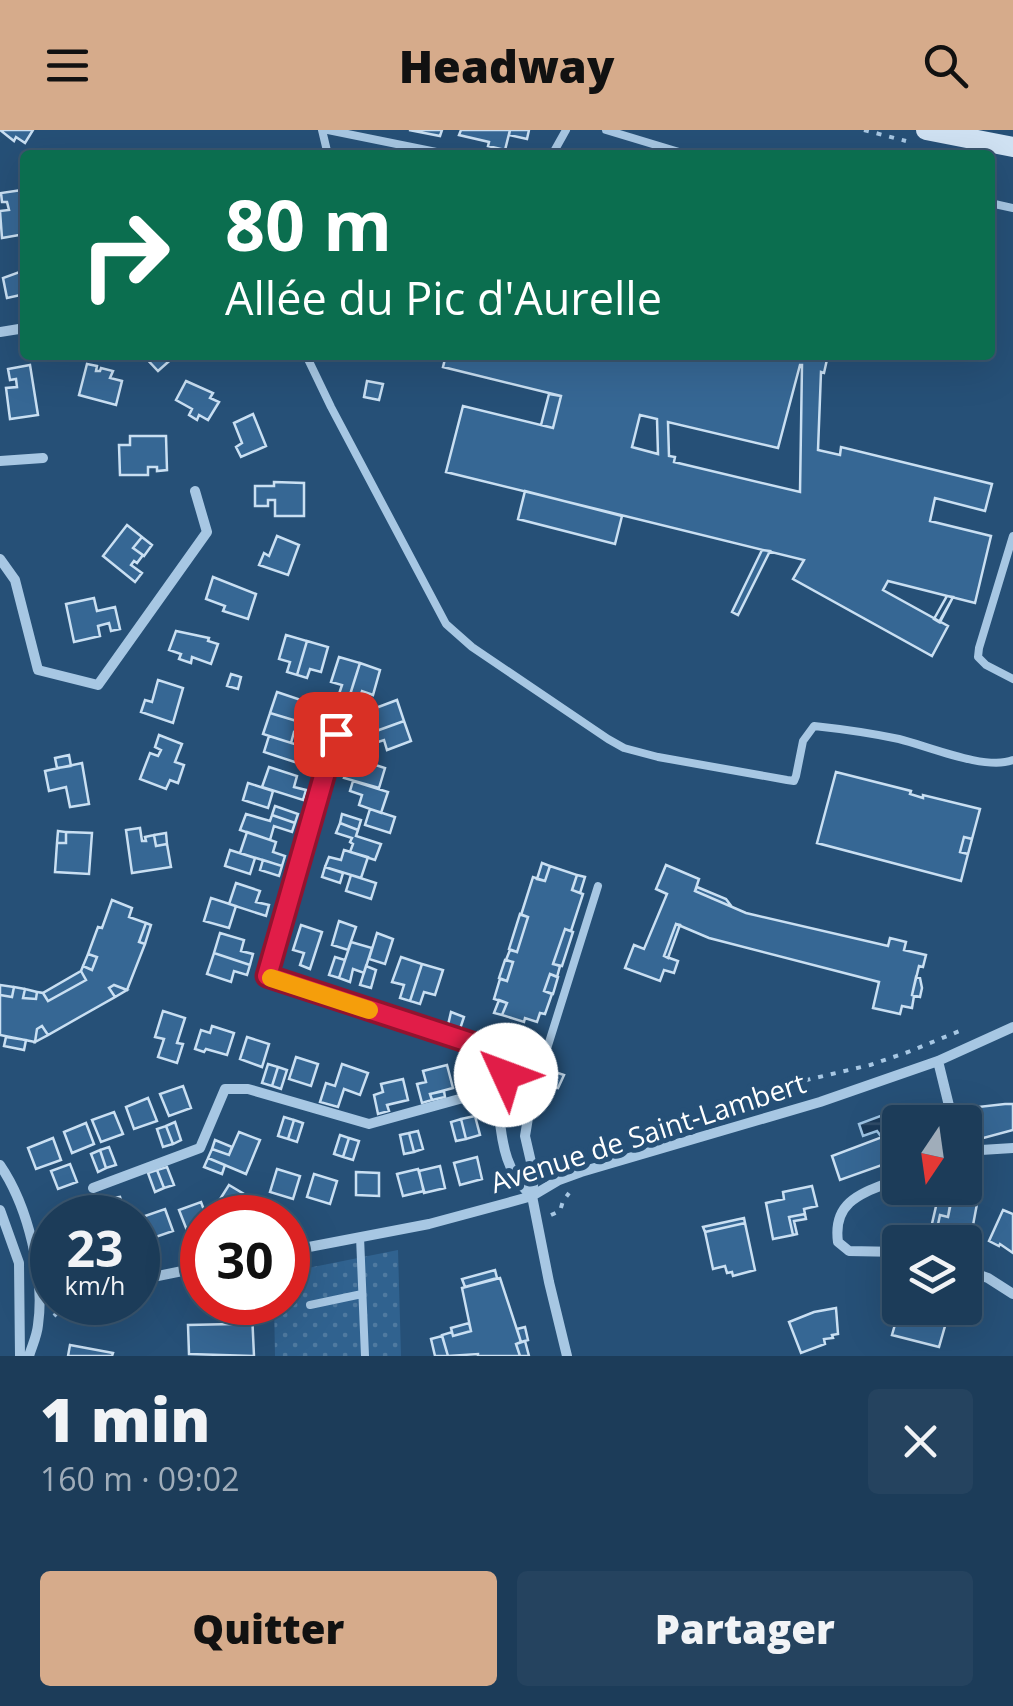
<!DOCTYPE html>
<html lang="fr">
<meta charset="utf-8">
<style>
:root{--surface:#1c3c59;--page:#25435f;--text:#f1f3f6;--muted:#a0adba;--line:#3a566f;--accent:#d6ab8b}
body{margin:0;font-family:"Open Sans",sans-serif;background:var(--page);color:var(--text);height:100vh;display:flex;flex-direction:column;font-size:38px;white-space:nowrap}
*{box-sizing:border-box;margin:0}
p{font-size:32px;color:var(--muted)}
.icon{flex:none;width:55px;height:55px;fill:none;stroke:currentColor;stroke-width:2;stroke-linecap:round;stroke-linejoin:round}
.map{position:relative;height:1226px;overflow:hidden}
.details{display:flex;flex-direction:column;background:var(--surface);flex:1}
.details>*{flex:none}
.hud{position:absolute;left:20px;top:20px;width:975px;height:210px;border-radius:10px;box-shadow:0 10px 40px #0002,0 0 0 2px var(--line);background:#0b6e4f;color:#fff;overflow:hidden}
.needle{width:65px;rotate:193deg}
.tools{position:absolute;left:882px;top:975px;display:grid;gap:20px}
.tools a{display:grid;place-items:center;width:100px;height:100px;border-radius:10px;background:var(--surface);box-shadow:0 10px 40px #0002,0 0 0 2px var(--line);font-size:50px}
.speed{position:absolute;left:30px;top:1065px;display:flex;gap:20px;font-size:50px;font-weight:700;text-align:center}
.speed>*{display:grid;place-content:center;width:130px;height:130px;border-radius:50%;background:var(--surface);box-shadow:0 10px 40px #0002,0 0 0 2px var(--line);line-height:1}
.speed small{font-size:25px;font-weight:400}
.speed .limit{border:15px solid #d22;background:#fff;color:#111}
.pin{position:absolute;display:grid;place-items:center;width:85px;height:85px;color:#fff;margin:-42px;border-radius:20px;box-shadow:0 5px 15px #0006}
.me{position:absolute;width:110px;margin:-55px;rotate:313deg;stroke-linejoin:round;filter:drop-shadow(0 0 8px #0008)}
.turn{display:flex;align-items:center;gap:35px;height:210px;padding:0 40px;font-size:45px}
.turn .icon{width:130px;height:130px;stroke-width:2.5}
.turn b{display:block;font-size:70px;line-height:85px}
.round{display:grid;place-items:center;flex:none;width:105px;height:105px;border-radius:10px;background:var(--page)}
.summary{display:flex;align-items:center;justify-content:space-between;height:170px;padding:0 40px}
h1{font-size:60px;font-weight:800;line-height:75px}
.action{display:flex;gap:20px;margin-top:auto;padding:20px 40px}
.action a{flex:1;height:115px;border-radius:10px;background:var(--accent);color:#111;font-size:40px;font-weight:800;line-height:115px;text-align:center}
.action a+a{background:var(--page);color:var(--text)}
header{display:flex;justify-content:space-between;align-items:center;height:130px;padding:0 40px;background:var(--accent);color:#111;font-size:45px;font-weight:800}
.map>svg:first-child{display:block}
</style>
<header><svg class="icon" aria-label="menu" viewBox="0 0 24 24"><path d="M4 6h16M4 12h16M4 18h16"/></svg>Headway<svg class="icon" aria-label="search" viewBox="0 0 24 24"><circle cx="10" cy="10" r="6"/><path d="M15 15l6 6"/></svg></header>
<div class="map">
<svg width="1013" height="1226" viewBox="0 0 1013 1226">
<defs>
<pattern id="park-dots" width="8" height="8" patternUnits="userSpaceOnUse" patternTransform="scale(2.5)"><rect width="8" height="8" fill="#30628f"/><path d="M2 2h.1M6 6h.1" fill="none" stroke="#4f7aa0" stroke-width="1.8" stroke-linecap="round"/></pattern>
<pattern id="water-rules" width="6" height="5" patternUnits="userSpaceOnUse" patternTransform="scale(2.5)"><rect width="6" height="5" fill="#1a3958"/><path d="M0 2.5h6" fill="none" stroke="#314d69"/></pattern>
</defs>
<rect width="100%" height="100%" fill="#265077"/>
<path fill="url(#park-dots)" d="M398,1120L401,1226H275L274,1173L288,1172V1142Z"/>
<path fill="url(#water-rules)" stroke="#9cc3e3" stroke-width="2.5" d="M883,985L889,1002L880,1005L877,1001L863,1006L859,994Z"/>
<path fill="#366794" stroke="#c9dff2" stroke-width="2.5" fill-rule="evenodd" d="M0,0H33L25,13L16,7L14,11Z
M409,0H442L440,6Z
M461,0H510L505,20L488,16L489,12L459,5Z
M510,0H529L527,9L509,5Z
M22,60L25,104L2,108L0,81L9,80L7,72H2L1,63Z
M25,140V164L7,168L3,148Z
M143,225H176L158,241Z
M446,225H828L824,243L821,242L818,320L840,325L841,317L992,354L985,381L935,368L930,391L991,406L975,473L888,451L883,460L948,496L932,526L793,449L804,430L446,342L463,276L553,298L561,266L443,237ZM800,235H802L800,362L674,332L675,327L669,326L668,292L778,318ZM640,285L657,289L658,324L632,317Z
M87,234L97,236L96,241H100L101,238L113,241L110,248L122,251L116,275L79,265Z
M30,235L38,285L10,289L6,258L17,257L16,249L10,250L8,239Z
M186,251L213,263L210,268L219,272L208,290L199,285L197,290L189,285L192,279L176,270Z
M367,251L383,254L379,270L364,267Z
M549,264L561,266L553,298L541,295Z
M253,284L266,316L241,327L236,317L242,313L234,293Z
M130,306H166L167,340L157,341V337H148V345H120L119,315H130Z
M274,352L304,353V386H275V370H268V376H255V356H274Z
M525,361L622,386L615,414L518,389Z
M127,395L142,407L133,418L143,425L137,433L134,431L131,435L142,443L135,452L103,426Z
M277,406L299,415L288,445L259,435L264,423L269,426Z
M142,407L152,415L144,426L133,418Z
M762,420L770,421L738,485L732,482Z
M213,447L256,464L248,489L223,481L225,476L206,469Z
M947,466L953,467L939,492L934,489Z
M947,466L953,467L940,492L934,489Z
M94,468L97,481L115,477L120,499L111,501L109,493L98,496L100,506L74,512L66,474Z
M176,501L209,508L208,511L218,514L211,534L192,527L191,533L179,529L181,524L169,520Z
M286,505L307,511L297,545L287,542L290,532L279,529Z
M307,511L328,517L321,542L310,539L307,548L297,545Z
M339,527L360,533L348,571L338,567L342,555L331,552Z
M360,533L380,540L373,565L362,561L358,574L348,571Z
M231,544L241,547L238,559L227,556Z
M158,550L183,558L173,593L141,582L145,570L152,572Z
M277,562L304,571L301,582L313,585L310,595L270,583Z
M397,570L404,591L368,604L365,594L377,589L373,579Z
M270,583L310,595L306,606L294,602L291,613L263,604Z
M404,591L411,611L387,620L384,610L372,614L368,604Z
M159,605L182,614L175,632L184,635L178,653L170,650L166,659L140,649L150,623L158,626L161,620L155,617Z
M269,606L298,615L296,621L313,627L310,637L264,622Z
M69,625L71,636L57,638L55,628Z
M363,631L385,638L379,658L344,648L348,638L356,640L358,636L361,637Z
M82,633L89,674L70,677L66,657L49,661L45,641Z
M269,637L297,646L294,657L306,660L303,670L262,657Z
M836,642L911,661L910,664L923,668V665L980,679L972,709L964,707L960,722L968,724L961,751L817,713Z
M353,651L388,662L381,683L359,675L362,665L350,661Z
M248,653L273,661L268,678L243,670Z
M275,676L298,684L295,693L272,685Z
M370,679L395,687L390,703L365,695Z
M246,684L270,691L272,685L295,693L292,702L274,696L270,710L240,700Z
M342,684L361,690L358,700L340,693Z
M340,693L358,700L356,706L381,714L375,730L350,722L353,714L350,712L352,708L336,703Z
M140,698L142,711H146L145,707L154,705L156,716L167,714L171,737L132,743L126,700Z
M58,701L66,702V713H57Z
M66,702L92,703L89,744L55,742L57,713H66Z
M247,702L276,712L273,722L285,726L282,736L240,723Z
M166,703L167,714L156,716L154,705Z
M964,707L972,709L968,724L960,722Z
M230,720L255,728L250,744L225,736Z
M344,720L368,727L361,748L325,737L329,727L341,730Z
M263,730L282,736L279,746L260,740Z
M542,733L550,736L545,751L537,749Z
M666,735L699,749L695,761L746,783L888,816L890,808L906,812L904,820L926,825L923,837L919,836L912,865L914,866L912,878L902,876L900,884L873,878L879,852L709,808L676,794L664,826L678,831L674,843L664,840L660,851L625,838L634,815L644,819L667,764L656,759Z
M550,736L577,745L572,760L583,764L571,801L565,799L553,834L560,836L557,847L550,844L544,861L552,864L545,884L540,883L537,892L525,888L524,892L502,885L507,873L494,869L500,849L507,851L513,832L506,830L510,820L517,822L528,787L521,785L533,747L545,751Z
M325,737L343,743L340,753L322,747Z
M351,745L376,753L371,769L346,761Z
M577,745L585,747L580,763L572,760Z
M236,753L260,761L256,772L269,775L266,786L229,774Z
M697,757L726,769L732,777L695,761Z
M211,768L236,776L229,798L204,791Z
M112,770L132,778L129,787L146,793L139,812L145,814L127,860L114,855L109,858L115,867L48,905L42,896L37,899L35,912L0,905V865L12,867L14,857L25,859L23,868L36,869L37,862L43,863L48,871L86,850L81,841L83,836L92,840L97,827L88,824L98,797L102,798Z
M520,784L528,787L517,822L509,819Z
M339,791L356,797L348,820L332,815Z
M146,793L151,795L145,814L139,812Z
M676,794L680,795L668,828L664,826Z
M301,795L322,802L310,839L300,835L304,823L293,820Z
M565,799L573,802L562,836L553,834Z
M220,803L244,810L241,821L253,824L250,835L214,823Z
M377,803L393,809L385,834L369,829Z
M351,812L372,818L364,843L353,839L350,852L339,848Z
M214,823L250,835L247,845L234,841L231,852L207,844Z
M88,824L97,827L92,840L83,836Z
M335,827L345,830L339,848L329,845Z
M401,827L422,834L410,871L400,868L404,855L392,852Z
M505,830L513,832L507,851L499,848Z
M422,834L443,840L435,865L424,862L420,874L410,871Z
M366,836L376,840L371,858L360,855Z
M81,841L86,850L48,871L43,863Z
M550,844L558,847L553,864L544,861Z
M916,847L920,848L922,858L920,867L912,865Z
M0,855L14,857L12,867L0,865Z
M114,855L127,860L115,867L109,858Z
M25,859L37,862L36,869L23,868Z
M499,870L507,873L502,885L494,883Z
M163,881L185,888L177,913L183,914L177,933L158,927L164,909L155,907Z
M451,882L464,887L460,899L448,895Z
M42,896L48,905L35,912L37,899Z
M212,896L234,903L227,925L206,919L204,922L195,919L201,900L210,903Z
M6,907L26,910L24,920L4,916Z
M247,907L269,914L262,937L240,929Z
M296,927L318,934L311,956L289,949Z
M268,934L278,937L272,956L262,953Z
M342,934L368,943L360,965L344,959L338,977L320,972L326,953L335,956Z
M447,935L453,958L430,964L432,970L422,973L417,954L426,952L423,941Z
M278,937L287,940L281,959L272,956Z
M549,940L564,945L558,958L544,955Z
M403,949L408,970L387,975L389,981L378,984L374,965L383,962L381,954Z
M183,956L191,978L169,986L160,964Z
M444,961L445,967L432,970L430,964Z
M148,968L157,991L134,999L126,977Z
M1005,974H1013V1000L976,1010L969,978Z
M114,982L123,1004L101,1012L92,990Z
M475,986L480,1005L466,1009L461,989Z
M284,987L294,990L288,1009L278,1006Z
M461,989L466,1009L456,1011L451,992Z
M294,990L303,993L297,1012L288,1009Z
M175,992L181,1010L173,1014L166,996Z
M86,993L94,1014L72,1023L64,1002Z
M166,996L173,1014L163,1017L157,999Z
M418,1001L423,1019L414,1022L409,1003Z
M239,1002L260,1010L246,1044L208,1028L212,1019L229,1025Z
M409,1003L414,1022L404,1024L400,1005Z
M890,1004L899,1029L840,1050L832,1026Z
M340,1005L349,1008L343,1027L334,1024Z
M53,1008L61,1030L36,1039L28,1018Z
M349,1008L359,1011L353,1030L343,1027Z
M215,1010L232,1017L229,1025L212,1019Z
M109,1017L116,1035L106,1038L100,1020Z
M100,1020L106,1038L98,1042L91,1024Z
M477,1027L482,1049L460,1055L454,1033Z
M208,1028L225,1035L222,1044L204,1037Z
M70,1034L77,1052L58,1059L51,1041Z
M440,1036L445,1058L424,1063L419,1041Z
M167,1037L174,1055L164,1058L157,1040Z
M277,1039L300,1046L293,1069L270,1062Z
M418,1039L424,1061L403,1066L397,1044Z
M157,1040L164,1058L155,1062L148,1043Z
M356,1042L379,1043V1066L356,1065Z
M314,1044L337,1051L330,1074L307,1067Z
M229,1055L249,1067L236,1087L217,1074Z
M812,1056L817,1076L804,1079L805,1084L789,1087L793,1105L773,1109L766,1073L784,1069L783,1062Z
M954,1058L979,1063L971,1106L937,1099L940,1085L948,1087Z
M120,1067L126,1086L77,1088L83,1085L81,1073Z
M201,1072L207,1088H202V1097L188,1103L179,1080Z
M937,1072L950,1075L948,1087L940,1085L937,1099L931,1098Z
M165,1079L173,1101L150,1109L142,1087Z
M1003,1080L1013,1084V1123L1000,1114L999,1116L989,1111Z
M805,1084L806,1089L794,1091L797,1104L793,1105L789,1087Z
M744,1088L745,1093L705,1102L703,1097Z
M745,1093L755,1140L733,1146L732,1142L727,1143L725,1136L713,1139L705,1102Z
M495,1140L497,1148L465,1157L462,1149Z
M500,1148L521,1212L516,1214L520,1226H478V1224L448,1226L442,1205L452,1202L453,1206L471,1201L462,1158Z
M900,1177L917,1178L915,1183L921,1185L923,1182L947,1189L939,1217L892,1205Z
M836,1178L838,1204L832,1205L833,1208L824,1209L825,1214L801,1223L789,1192L814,1182Z
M252,1183L254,1226L189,1224L188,1195L233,1194V1184Z
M469,1193L471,1201L453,1206L451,1198Z
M525,1197L528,1210L521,1212L517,1199Z
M442,1206L448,1226H435L431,1209Z
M525,1211L529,1226H520L516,1214Z
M70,1215L113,1223L112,1226H68Z"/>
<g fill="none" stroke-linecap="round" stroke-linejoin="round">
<path stroke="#a7c7e3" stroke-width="4" stroke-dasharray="5 8" stroke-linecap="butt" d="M864,0L906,11
M785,964L794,953L870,935L908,922L962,900
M551,1085L560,1081L563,1071L569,1063
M54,1186L63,1177L74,1172"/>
<path stroke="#a7c7e3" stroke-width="8" d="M322,0L328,25
M328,0L451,25
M606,0L689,25
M454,25L469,22L494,25
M552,25L566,0
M990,73L1013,78
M306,225L331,277L446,494L472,517L608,609L624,618L658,627L787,650L794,651L796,646L803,611L814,596C842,599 871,603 899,609C928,616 986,641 1013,630
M1013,406L979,518L978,527L986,535L1013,549
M516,968L540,941L598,756
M360,1107L365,1226
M310,1175L362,1164"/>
<path stroke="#a7c7e3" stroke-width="10" d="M0,202L25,198
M0,331L43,328
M0,429L15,450L38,540L98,555L207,402L195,361
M336,604L267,846L496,921L516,968L529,982L525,1006L534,1045L532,1066L549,1152L567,1226
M938,931L953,992
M516,969L499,983C502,1016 507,1044 532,1066
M965,1021L1013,1018
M0,1035C28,1076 45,1146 38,1195C37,1206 32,1216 29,1226
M900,1048C867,1062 832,1068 838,1112L849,1121L900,1122
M93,1058L200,1018L225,959H248L369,994L463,968H516
M0,1080L19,1133L20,1226
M288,1121L429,1094L507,1073L532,1066L559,1050L581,1042L820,972L938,931L1013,897
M965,1140L988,1148L1013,1164
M138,1150L202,1137"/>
<path stroke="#d0e2f3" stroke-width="20" d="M926,0L1013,17"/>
</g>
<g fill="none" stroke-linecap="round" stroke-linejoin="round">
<g stroke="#92132f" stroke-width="25">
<path id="route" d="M336,604L267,846L496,921L506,945"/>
</g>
<use href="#route" stroke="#e11d48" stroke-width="18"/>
<path stroke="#f59e0b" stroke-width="18" d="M271,848L369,880"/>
</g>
<g text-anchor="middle" stroke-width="10" stroke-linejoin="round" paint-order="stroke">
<g font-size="28" fill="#fff" stroke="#265077">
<text transform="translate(648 1003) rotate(-18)" y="10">Avenue de Saint-Lambert</text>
</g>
</g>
</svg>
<div class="tools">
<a><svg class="needle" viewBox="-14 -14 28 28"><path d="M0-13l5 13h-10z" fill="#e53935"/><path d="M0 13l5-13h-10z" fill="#a0adba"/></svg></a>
<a><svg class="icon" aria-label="layers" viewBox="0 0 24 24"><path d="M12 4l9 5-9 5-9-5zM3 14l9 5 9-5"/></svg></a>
</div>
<div class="speed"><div>23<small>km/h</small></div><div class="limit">30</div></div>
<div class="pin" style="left:336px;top:604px;background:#d93025"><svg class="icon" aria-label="arrive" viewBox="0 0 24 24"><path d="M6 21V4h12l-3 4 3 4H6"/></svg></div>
<svg class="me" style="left:506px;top:945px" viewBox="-20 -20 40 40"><circle r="19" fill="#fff"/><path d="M0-13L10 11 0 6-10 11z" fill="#e11d48"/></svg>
<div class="hud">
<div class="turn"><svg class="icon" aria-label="right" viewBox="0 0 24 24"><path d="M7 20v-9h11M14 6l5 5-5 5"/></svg><div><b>80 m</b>Allée du Pic d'Aurelle</div></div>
</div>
</div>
<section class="details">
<div class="summary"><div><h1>1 min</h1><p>160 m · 09:02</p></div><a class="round"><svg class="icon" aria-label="close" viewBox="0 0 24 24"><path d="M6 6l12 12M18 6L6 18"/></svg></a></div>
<div class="action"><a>Quitter</a><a>Partager</a></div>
</section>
